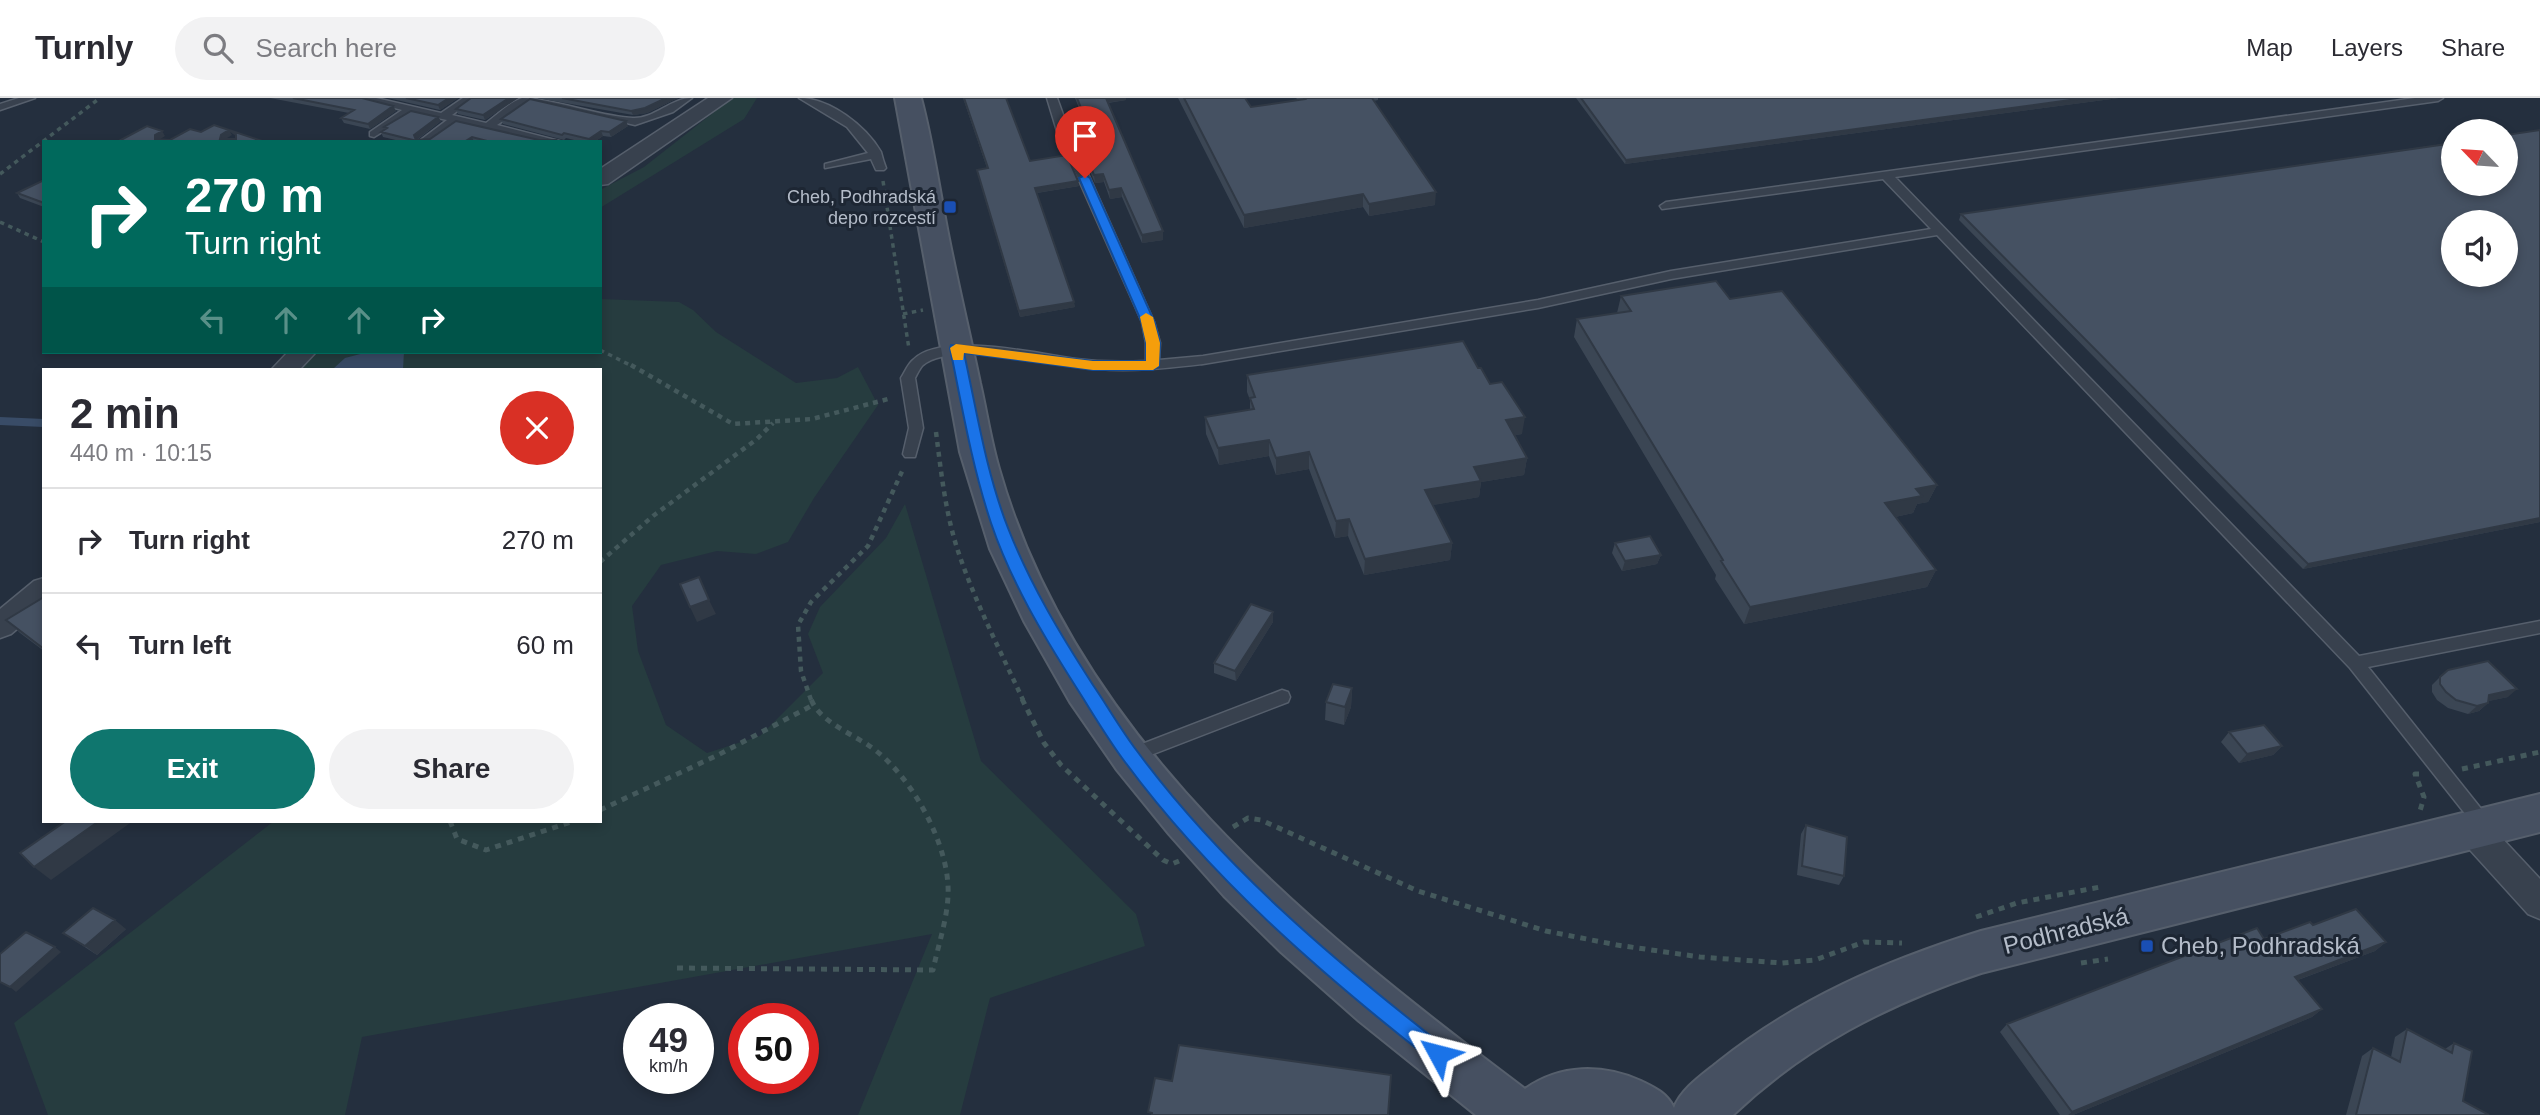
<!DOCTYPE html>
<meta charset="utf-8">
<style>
:root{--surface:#fff;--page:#f2f2f3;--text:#2b2b33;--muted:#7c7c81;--line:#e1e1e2;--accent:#0f766e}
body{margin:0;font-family:Helvetica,sans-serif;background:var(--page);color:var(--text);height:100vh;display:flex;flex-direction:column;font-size:26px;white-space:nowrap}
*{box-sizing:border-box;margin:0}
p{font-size:23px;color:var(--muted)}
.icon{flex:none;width:38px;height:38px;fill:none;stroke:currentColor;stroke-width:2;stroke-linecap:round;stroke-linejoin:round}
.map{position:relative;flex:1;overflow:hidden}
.sheet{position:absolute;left:42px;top:270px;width:560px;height:455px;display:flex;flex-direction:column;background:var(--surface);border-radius:0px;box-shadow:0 4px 10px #0003}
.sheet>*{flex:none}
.banner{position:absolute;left:42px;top:42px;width:560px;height:214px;border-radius:0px;box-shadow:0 4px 10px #0003;background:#00695c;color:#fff;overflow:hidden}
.needle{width:46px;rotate:295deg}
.fabs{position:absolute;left:2441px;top:21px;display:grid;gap:14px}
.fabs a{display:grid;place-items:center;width:77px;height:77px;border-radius:50%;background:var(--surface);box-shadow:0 4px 10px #0003;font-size:35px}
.speed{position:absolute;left:623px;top:905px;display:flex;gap:14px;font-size:35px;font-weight:700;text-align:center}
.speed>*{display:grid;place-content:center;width:91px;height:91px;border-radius:50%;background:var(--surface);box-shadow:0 4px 10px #0003;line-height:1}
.speed small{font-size:18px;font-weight:400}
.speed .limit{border:10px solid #d22;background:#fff;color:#111}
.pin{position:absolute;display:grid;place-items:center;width:60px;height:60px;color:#fff;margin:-72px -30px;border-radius:50% 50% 50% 0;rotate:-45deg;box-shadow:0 0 7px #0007}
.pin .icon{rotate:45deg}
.me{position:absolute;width:77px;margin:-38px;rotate:308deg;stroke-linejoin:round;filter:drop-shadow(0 0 5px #0008)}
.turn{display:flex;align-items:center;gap:24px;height:147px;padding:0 28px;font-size:32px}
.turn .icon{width:91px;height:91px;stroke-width:2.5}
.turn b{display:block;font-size:49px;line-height:60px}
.lanes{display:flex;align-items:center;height:66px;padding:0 28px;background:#0003;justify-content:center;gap:35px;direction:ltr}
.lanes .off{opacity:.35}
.round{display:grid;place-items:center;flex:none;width:74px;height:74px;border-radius:37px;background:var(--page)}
.headline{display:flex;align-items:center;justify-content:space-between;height:119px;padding:0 28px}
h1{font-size:42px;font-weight:800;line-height:52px}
.cta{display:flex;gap:14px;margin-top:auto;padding:14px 28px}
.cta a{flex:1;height:80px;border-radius:42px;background:var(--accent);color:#fff;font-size:28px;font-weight:800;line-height:80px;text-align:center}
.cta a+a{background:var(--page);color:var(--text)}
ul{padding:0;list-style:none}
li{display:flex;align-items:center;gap:21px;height:105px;padding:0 28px;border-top:2px solid var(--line)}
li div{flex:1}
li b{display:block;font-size:26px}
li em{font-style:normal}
header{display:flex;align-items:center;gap:42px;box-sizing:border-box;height:98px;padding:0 35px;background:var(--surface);border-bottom:2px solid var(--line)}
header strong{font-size:33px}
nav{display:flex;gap:38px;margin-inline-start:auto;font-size:24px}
.search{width:490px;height:63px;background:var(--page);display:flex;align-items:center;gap:18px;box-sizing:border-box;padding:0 24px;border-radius:38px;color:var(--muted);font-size:26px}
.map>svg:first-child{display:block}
</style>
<header>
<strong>Turnly</strong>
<div class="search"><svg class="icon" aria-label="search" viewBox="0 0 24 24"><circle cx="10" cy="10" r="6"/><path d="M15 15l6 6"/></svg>Search here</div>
<nav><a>Map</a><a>Layers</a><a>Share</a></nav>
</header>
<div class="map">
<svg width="2540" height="1017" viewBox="0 0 2540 1017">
<rect width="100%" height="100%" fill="#242f3e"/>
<path fill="#263c3f" d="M732,0H757L744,21L600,110V92L644,69Z
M600,201L679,204L693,212L716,234L796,285L837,280L858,269L878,307L814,400L788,444L756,456L717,453L661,467L632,508L638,553L666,627L707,655L760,638L823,575L808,536L820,509L886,440L905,406L981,663L1136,816L1145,848L990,900L960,1017H858L932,836L362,939L345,1017H48L14,925L274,723H600V271H294L313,254H600Z"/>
<path fill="#394c67" d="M368,254H404L403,271H333L345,260Z"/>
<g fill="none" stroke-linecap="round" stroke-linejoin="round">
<path stroke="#394c67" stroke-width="8" d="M0,323L44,325"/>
<g stroke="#565f6c" stroke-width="3">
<path id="lane" d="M19,0H35L0,12V6Z
M357,0H376L441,15L463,0H475L452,17L486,25C497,17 510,4 522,0C550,0 603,19 633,20C654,21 671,0 692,0L673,14L635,27L532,3L497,27L563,44H542L458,25L431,44H418L447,22L413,15L374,39L370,38V34L402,12Z
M799,0C830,0 866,28 881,54C882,58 884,65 886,70L884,72H876L871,61L825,70V66L868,55L847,29Z
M1047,0H1057L1069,33L1154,224L1160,245L1159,262L1203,258L1538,202L1671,173L1931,131L1883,81L1662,111L1660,108L1666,104L2415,0H2443L2438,3L1895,79L2359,558L2540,523V535L2368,569L2490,722L2493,727L2490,732L2484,735L2478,732L2350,570L1937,137L1671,181L1538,210L1203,266C1167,270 1133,274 1097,271C1057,269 955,241 923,267C920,270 917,276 915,280L923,330L915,359H905L903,356L909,330L901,280C905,274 908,266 913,262C942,233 1039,256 1076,261C1099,264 1122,264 1146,263V245L1142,224L1057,33Z
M1282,592L1288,594L1290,599L1288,604L1130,665L1124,663L1121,658L1124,653Z"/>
</g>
<g stroke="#565f6c" stroke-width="3">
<path id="street" d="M708,0H732L608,86L600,87V71Z
M288,254H316L300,271H272Z
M44,480V508L11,536L0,540V511L34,483Z
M2473,717L2485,722L2540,781V821L2528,816L2461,742L2456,732L2461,722Z"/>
</g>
<g stroke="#565f6c" stroke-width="4">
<path id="secondary" d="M895,0H921C932,41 938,83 946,125C956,179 969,232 980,285C987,315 991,345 1000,374C1077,642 1311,830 1525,991C1561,966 1602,966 1641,983C1655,990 1667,995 1674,1010C1681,991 1702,977 1718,964C1797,901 1885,863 1981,833L2540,696V734L1981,875C1888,906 1804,949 1733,1017H1476L1359,923L1281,854L1224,798L1169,736L1117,672L1070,604L1024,523L990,451L960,354Z"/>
</g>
<path stroke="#44595c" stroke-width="3.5" stroke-dasharray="4.5 4.5" stroke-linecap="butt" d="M0,76L100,0
M883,83L909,251
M0,124L44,144
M903,216L923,212
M600,252L634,269"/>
<path stroke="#44595c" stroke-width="4.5" stroke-dasharray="5 5" stroke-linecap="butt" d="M631,267L733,326L812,321L892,300
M936,334C941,373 945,412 957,450C974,502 1000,552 1023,602
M600,464L653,418L757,341L773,325
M811,602L801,573L798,527L811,504L868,448L904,369"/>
<path stroke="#44595c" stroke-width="5" stroke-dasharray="6 6" stroke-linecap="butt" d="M1022,601L1044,645L1061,667L1163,762L1172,766L1179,763
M2462,671L2540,654
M2419,676H2415L2424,699L2420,713
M600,712L718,657L813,607
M450,723L457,741L486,752L574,723
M1233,729L1248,720L1261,722L1418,793L1546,833L1617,847L1700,859L1782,865L1815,862L1864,844L1902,845
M1976,819L2017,805L2100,789
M2081,865L2108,861
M677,870L933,872C938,848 947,822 948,798C951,748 910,674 868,647C850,635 818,622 811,601"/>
<use href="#lane" fill="#38414e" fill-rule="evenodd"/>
<use href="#street" fill="#38414e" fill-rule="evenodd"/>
<use href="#secondary" fill="#465061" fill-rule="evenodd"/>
</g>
<path fill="#3b4654" d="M270,0H362L393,8L396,13L370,31L344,25L341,20L349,15Z
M388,0H458L440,12Z
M518,0L485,22L458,16L456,11Z
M537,0H678L647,15L633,17Z
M963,0H1006L1030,63L1079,88L1037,95L1075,209L1020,219L978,77L977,72L987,70Z
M1075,0H1126V2L1108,5L1163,133V142L1142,145L1122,99L1110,101L1104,84L1095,85L1084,60L1083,51L1091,50L1086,39L1085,30H1087Z
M1178,0H1245L1251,9L1298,2L1296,0H1378V2L1374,3L1435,107L1369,118L1363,109L1244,130Z
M1576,0H2119L1625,66Z
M438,19L441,23L417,42L430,41L456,23L539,42L556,44H404L383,39L381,34L385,31L384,29Z
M501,21L628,28L611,39L603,38L594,44H582L566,40L564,42L503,26Z
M2540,32V424L2303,471L1959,122L1961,116Z
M44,82V109L20,100L17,95Z
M1621,198L1730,201L1937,387L1928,404L1917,406L1913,415L1895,419L1936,472L1927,489L1744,526L1715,481L1716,477L1574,239L1577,221L1617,215Z
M1478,270L1490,286L1522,336L1515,337L1527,360L1524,377L1481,384L1479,399L1432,407L1452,445L1450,462L1364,477L1348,438L1335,440L1309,371L1276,377L1269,358L1219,367L1206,336L1205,319L1250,312V302L1247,294V277Z
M1615,445L1661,457L1657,466L1622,473L1612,455Z
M44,499V553L20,535L6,522Z
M1273,514V524L1236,583L1214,575V565Z
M2440,579L2508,599L2488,603V605L2479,613L2468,616L2448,610L2437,602L2432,594V587Z
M1352,590L1351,609L1344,627L1325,622L1326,604Z
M2229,634L2282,648L2273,657L2239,665L2221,644Z
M1806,727L1844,778L1839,787L1797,777L1801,736Z
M2313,827L2386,844L2375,853L2298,882L2322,911L2312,919L2073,1017H2060L2000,934L2007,926Z
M126,831L97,857L63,835Z
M2407,931L2445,951L2454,945L2463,1003L2489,1017H2346L2362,958L2373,950L2391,959L2395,939Z"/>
<path fill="#303945" d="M449,0H458L440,12L438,7Z
M509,0H518L485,22L483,17Z
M666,0H678L647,15L633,17L631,13Z
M1105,0H1126V2L1105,5Z
M2085,0H2119L1625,66L1626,62Z
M393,8L396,13L370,31L368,26Z
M438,19L441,23L416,42L414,37Z
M626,23L628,28L611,39L609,34Z
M229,32L232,37L224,42L220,41L221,37Z
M162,33L165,38L159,42L155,41V37Z
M601,33L603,38L594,44H590L589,41Z
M472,39L474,44H464Z
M1103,76L1104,84L1095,85L1094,77Z
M1078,83L1079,88L1036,95L1035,90Z
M1121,90L1122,99L1110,101L1109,92Z
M1436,94L1435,107L1369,118V106Z
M1363,96V109L1244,130V117Z
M1163,133V142L1142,145V137Z
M1074,204L1075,209L1020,219L1019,213Z
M1525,319L1522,336L1504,339L1506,322Z
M1269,342V358L1219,367L1218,350Z
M1309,354V371L1276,377V360Z
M1527,360L1524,377L1481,384L1479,399L1423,409L1425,392L1474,369Z
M1937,387L1928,404L1917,406L1913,415L1877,423L1885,405L1916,391Z
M2540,420V424L2303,471L2308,466Z
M1349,421L1348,438L1335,440L1336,423Z
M1452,445L1450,462L1364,477L1365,461Z
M1661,457L1657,466L1622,473L1625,463Z
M1936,472L1927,489L1744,526L1750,509Z
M709,502L716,516L697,524L690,509Z
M1273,514V524L1236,583L1235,573Z
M1352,590L1351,609L1344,627L1345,609Z
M2517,591L2508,599L2480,605L2489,597Z
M2488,605L2479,613L2468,616L2477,608Z
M2282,648L2273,657L2239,665L2247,656Z
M99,723H133L51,782L34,769Z
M115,822L126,831L97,857L85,848Z
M2386,844L2375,853L2284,887L2295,879Z
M55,849L61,854L16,894L10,889Z
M2322,911L2312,919L2073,1017H2068L2072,1014Z"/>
<path fill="#455162" stroke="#303945" stroke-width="2" fill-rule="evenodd" d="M293,0H362L393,8L368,26L341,20L354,12Z
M406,0H449L438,7Z
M471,0H509L483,17L456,11Z
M562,0H666L645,10L631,13Z
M964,0H1006L1030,63L1067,57L1078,83L1035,90L1074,204L1019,213L977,72L988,70Z
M1077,0H1106L1163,133L1142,137L1121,90L1109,92L1103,76L1094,77L1083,51L1093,50L1085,30H1089Z
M1184,0H1245L1251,9L1305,1L1304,0H1372L1436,94L1369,106L1363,96L1244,117Z
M1581,0H2085L1626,62Z
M530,1L626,23L609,34L601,33L589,41L564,35L562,37L501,21Z
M411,13L438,19L414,37L416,42L430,41L456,23L539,42H555L552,44H491L472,39L464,44H421L381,34L387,30L384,29Z
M214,27L265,44H117L147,28L162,33L155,37V41L170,42L190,31L201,34ZM229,32L236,37V41H220L221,37Z
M2540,32V420L2308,466L1961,116L2454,45V86H2506V37ZM2454,124H2506V177H2454Z
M44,82V105L17,95Z
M1716,183L1730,201L1782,193L1937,387L1916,391L1922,398L1885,405L1936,472L1750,509L1721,463L1723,462L1577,221L1631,213L1621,198Z
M1463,243L1478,270H1481L1490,286L1502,284L1525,319L1506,322L1527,360L1474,369L1481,383L1425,392L1452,445L1365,461L1349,421L1336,423L1309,354L1276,360L1269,342L1218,350L1205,319L1254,311L1250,300L1255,299L1247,277Z
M1650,438L1661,457L1625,463L1615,445Z
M699,479L709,502L690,509L680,486Z
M44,499V551L6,522Z
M1251,506L1273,514L1235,573L1214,565Z
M2488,563L2517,591L2489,597L2488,605L2477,608L2456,602L2446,594L2440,586V579L2448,572Z
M1333,586L1352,590L1345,609L1326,604Z
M2264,627L2282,648L2247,656L2229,634Z
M66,723H99L34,769L20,755Z
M1806,727L1847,739L1844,778L1802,768Z
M93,810L115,822L85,848L63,835Z
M2356,811L2386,844L2295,879L2322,911L2072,1014L2007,926L2257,830L2264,841L2310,824L2313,827Z
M26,834L55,849L10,889L0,884V856Z
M2407,931L2452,955L2454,945L2472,953L2463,1003L2489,1017H2356L2373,950L2400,964Z
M1179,947L1391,977L1388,1017H1152V1015L1148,1014L1155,980L1172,983Z"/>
<path fill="#1a73e8" stroke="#114b97" stroke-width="2" d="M1085,77L1090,80L1155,225L1160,245L1159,268L1153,272H1093L964,255C977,314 986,374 1008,430C1030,486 1060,536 1093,587C1108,609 1121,632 1137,653C1222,768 1333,862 1445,949L1448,956L1445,962L1438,965L1431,962C1319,874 1210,779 1125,664C1107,640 1092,614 1076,589C1043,537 1011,484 991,425C972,368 962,309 950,250L951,247L1093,263H1146V245L1142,225L1079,80Z"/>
<path fill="#f59e0b" d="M1146,215L1153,219L1160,245L1159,268L1153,272H1093L964,255L963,262H953L950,250L956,246L1093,263H1146V245L1140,219Z"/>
<g fill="#1a4fb4" stroke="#1d2633" stroke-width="2.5">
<rect x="943" y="102" width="14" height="14" rx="3.5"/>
<rect x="2140" y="841" width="14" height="14" rx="3.5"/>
</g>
<g text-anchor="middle" stroke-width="6" stroke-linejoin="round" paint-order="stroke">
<g font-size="18" fill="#b4bcc9" stroke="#1d2633" text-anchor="end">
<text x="936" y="105">Cheb, Podhradská<tspan x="936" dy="21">depo rozcestí</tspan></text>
</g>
<g font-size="24" fill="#b4bcc9" stroke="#1d2633">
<text transform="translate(2066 833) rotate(-14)" y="8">Podhradská</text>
</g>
<g font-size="24" fill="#b4bcc9" stroke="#1d2633" text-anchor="start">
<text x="2161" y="856">Cheb, Podhradská</text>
</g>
</g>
</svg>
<div class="fabs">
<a><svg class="needle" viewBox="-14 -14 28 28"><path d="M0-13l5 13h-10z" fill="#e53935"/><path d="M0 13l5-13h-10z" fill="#7c7c81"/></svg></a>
<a><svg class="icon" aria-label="sound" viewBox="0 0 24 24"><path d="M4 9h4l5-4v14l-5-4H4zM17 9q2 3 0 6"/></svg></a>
</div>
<div class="speed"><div>49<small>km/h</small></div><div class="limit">50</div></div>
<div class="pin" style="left:1085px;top:80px;background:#d93025"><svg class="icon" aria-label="arrive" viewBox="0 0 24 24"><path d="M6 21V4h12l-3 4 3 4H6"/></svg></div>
<svg class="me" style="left:1438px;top:956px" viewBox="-20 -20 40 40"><path d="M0-17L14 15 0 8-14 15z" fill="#1a73e8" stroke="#fff" stroke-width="4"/></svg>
<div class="banner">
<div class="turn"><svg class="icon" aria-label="right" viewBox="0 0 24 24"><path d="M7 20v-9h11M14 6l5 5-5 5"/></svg><div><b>270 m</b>Turn right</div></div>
<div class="lanes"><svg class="icon off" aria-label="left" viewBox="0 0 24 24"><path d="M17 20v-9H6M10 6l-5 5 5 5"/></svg><svg class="icon off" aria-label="ahead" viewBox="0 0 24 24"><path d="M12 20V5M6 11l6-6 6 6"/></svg><svg class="icon off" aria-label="ahead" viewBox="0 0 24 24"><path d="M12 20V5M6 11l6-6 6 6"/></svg><svg class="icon" aria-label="right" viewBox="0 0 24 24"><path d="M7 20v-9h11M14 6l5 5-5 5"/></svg></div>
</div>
<section class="sheet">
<div class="headline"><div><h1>2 min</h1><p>440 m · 10:15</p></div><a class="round" style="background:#d93025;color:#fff"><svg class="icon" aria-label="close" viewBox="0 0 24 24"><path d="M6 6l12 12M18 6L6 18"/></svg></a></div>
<ul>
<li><svg class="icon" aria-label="right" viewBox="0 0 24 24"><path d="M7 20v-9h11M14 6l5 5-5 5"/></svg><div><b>Turn right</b></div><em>270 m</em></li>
<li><svg class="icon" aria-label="left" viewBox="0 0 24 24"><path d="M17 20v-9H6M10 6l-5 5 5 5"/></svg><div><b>Turn left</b></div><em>60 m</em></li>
</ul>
<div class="cta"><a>Exit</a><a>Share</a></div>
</section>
</div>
